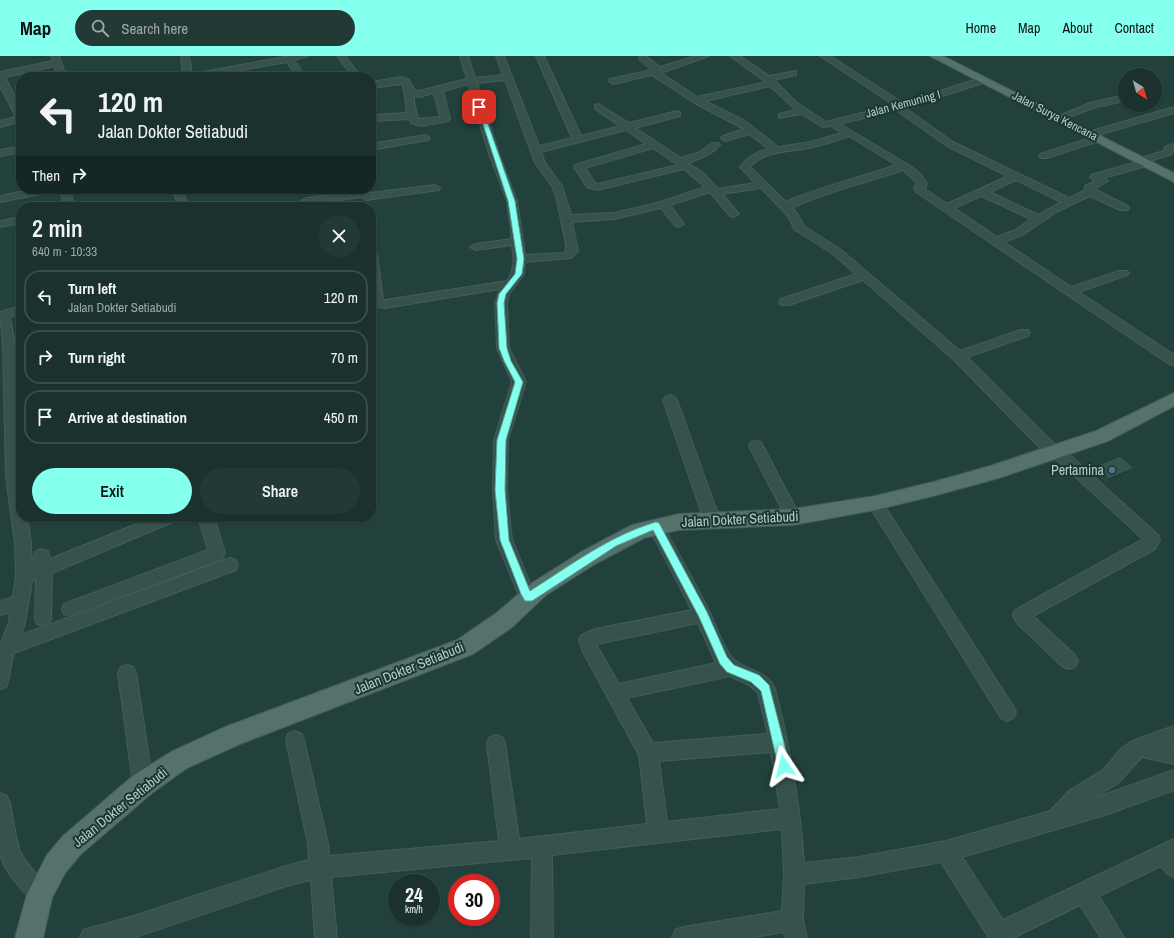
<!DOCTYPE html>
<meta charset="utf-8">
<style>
:root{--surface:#1a312d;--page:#233935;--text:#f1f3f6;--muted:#9fa9aa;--line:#384c49;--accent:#85ffee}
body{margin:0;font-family:"Archivo Narrow",sans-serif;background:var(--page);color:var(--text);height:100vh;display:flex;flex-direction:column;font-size:15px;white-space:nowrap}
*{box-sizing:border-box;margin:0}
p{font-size:13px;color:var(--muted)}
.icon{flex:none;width:22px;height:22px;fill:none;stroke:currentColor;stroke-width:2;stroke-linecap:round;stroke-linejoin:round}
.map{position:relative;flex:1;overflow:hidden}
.panel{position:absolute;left:16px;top:146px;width:360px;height:320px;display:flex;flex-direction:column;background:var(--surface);border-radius:16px;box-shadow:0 1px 3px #0004,0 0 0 1px var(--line)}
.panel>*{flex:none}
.banner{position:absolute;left:16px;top:16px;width:360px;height:122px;border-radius:16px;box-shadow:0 1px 3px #0004,0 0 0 1px var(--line);background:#1a312d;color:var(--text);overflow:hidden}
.needle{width:26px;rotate:143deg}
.buttons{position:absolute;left:1118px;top:12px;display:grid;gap:8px}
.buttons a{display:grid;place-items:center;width:44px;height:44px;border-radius:50%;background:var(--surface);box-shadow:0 1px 3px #0004,0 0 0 1px var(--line);font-size:20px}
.speed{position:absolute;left:388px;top:818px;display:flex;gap:8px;font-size:20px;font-weight:700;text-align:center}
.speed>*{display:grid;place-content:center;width:52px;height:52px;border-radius:50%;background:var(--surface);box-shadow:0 1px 3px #0004,0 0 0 1px var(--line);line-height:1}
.speed small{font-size:10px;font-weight:400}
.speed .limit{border:6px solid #d22;background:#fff;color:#111}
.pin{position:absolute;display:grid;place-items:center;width:34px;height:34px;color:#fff;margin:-17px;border-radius:8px;box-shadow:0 2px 6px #0006}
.me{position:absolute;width:44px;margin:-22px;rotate:350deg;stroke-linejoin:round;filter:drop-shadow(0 0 3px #0008)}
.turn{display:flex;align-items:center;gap:14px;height:84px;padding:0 16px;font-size:18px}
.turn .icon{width:52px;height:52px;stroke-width:2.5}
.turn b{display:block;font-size:28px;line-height:34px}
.then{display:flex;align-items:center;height:38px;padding:0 16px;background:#0003;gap:8px;font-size:15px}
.round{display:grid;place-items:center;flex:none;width:42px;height:42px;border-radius:21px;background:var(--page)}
.headline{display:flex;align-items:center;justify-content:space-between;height:68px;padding:0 16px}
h1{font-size:24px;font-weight:600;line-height:30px}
.primary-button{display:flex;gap:8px;margin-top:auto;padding:8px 16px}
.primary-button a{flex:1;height:46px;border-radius:24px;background:var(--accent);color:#111;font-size:16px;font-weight:600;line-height:46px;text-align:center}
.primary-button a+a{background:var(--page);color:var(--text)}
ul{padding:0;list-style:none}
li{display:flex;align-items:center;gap:12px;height:54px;margin:0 8px 6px;padding:0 8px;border:2px solid var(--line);border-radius:16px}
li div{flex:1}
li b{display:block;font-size:15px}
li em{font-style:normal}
header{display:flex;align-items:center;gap:24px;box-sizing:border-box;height:56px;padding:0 20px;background:var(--accent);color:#111}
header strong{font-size:19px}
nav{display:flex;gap:22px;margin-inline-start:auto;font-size:14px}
.search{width:280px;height:36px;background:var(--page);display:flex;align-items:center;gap:10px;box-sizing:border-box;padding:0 14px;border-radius:22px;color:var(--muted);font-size:15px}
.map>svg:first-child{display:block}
</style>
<header>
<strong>Map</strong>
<div class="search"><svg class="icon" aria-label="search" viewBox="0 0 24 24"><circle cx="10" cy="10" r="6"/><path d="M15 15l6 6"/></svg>Search here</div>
<nav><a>Home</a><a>Map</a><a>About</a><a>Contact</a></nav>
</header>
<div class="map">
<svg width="1174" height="882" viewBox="0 0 1174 882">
<rect width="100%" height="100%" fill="#22413c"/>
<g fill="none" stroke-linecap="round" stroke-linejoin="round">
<g stroke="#435d59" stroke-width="2">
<path id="minor" d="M51,0H59L66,21H58L54,10L5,21L21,54V65L0,71V65L16,61L0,30V16L53,5Z
M181,0H189L192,18L290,0H308L294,4L305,21H297L287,6L201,21H183Z
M337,0H345L361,21H353Z
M460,0H468L475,22L503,19L496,0H504L539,90L572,82L536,0H544L581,80L620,70L595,53V49L598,48L629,67L677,55L680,56V60L635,72L681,102L700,96L712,87H718L720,89C712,99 700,102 688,107L702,116L718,133L755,127L740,111C748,101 756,96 769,93L749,78L726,85L723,84L721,82L723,80L744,73L693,46L652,19L613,28L609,25L610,23L652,14L640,4L639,2L641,0H646L660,11L696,0H709L661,17L697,41L766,26L730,0H740L769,20L796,15V19L774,24L797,47L826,66L894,49L820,0H830L903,47L980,22H986V26L905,52L953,86L1069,142L1084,135L1085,130L1095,125L1090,121L1091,119L1137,106V103L1164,95L1165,91L1174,88L1172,98L1150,105V109L1104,122L1108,125L1094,133L1128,150L1129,152L1128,154H1120L1090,140L1058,155L1024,178L1004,186L1071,231L1119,215H1127L1129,217L1127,219L1079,236L1174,299V309L1169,308L916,136L914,131L917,127L903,114C866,127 827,135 792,152L798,159L804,170L841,194L960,295L1020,274H1028L1030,277L1028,280L967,301L1057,391L1062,392L1158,479L1160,483L1155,493L1033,560L1075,599L1078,605L1075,611L1069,613L1063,611L1017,567L1013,559L1015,554L1143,483L1055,402L1049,401L953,303L863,224L789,249H781L779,246L781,243L856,218L833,198L795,174L788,160L761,132L722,138L739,158L734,161L730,160L710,136L670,149L684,168L679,171L675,170L661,152L614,163L572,166L578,195L571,202L525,206L524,218L509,238L507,247L509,292L526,326L508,384L507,434L512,484L536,542L534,547L528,549L522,547L496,484L493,434L494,384L512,326L497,292L495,247L500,233L385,252L375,250L371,244V195L377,198L383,244H385L507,225C515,214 514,203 512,189L476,194L470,191L476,188L512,183L507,145L489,98L468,28L443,35L450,63L448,65L421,70L411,67L409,63L371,65V59L407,57C405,47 406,37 402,28L371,32V26L402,21L409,24L414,34L419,35L467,23ZM505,24L535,107L552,130L556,140L566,188V194L564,197L525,199L517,145L499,98L477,27ZM770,30L796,54L779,58V62L802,58L822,71L831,70L842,77L811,86L778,91L745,65L705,45ZM434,37L440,61L418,63L414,46V40L419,41ZM896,54L947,90L1008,120L947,148L925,133L927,127L921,119L912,111L840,68ZM626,74L646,88L575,109L574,111L587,131L597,134L684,113L705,131L661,146L614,157L571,159L562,130L545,107L541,96ZM849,80L896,109C860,122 821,130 786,146L750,111C765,94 790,96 809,92C823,89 836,85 849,80ZM653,92L678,109L598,128L595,127L585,112ZM1016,124L1061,146L1038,159L990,136ZM981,140L1031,163L1016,174L997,181L954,152Z
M1125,39V45L1096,51L1059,65L1054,62L1090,47Z
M1174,51V57L1091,81L1086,78L1088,76Z
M425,79L430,82L428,84L371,94V88Z
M1099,79L1104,82L1102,84L1047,102H1041L1039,100L1041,98Z
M21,90V96L0,100V94Z
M435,129L440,132L439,134L366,144L361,141L310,148L308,151H298L299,146L307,142L365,134L370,137Z
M34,133H55L50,136L0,146V140Z
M60,133H70L74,151H64Z
M172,133H182L189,151H179Z
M21,161V167L0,171V165Z
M21,250V258L10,261L15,289L21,461H27L31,487L32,511L35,509L34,500L36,495L42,493L48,495L50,503L154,461H178L175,465L52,517L51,563L49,568L43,570L37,568L35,563L36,523L32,525L25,567L21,579L230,502L236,504L238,509L236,514L14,597C10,608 11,620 6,631L0,633V589L9,567L10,556L0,559V545L13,541L16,521L15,487L6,421L3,289L0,256Z
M670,339L675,341L677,344L720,464L717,468L712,470L707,468L704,464L663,344L665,341Z
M756,385L761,386L798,457L801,461L798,465L793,467L788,465L749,390L751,386Z
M875,441L880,443L1013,650L1016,656L1013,662L1007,665L1001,662L870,451L867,447L870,443Z
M198,461H214L225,497L222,503L70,560L64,558L62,553L64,548L208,494Z
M656,464L661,466C677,495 694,524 709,555C716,569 721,586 730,599C741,615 766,612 775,633C790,691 800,748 804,807L859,801L946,785L1050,755L1070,734L1103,714L1122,692L1132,685L1174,670V688L1171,689L1174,690V708L1142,701L1117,728L1092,743L1174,714V734L1108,758L962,801L1003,864L1174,783V821L1167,818L1161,810L1099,840L1124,882H1101L1080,849L1013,882H989L941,806L859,821L804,828L803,864L807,882H785L784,876L748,882H672L675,874L683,871L782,855L784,819L782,773L552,799L553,882H531L532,802L331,821L337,882H315L311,824L286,830L133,882H80L83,874L134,860L286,810L309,804L308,788L286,684L288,678L295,675L302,678L304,684L328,788L329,800L499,785L487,688L489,682L496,679L503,682L505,688L519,783L647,768L639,699L583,596L579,584L582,579L595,573L692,554L648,470L651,466ZM698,567L716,607L619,628L597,590V588ZM730,620L749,629L758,637L768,678L653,687L627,642ZM771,696L780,753L667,766L659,705Z
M127,609L133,611L136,617L153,728L150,735L143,738L136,735L133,728L118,617L121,611Z
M0,737L7,740L10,747C13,762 15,781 20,795C27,812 44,822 50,838L47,845L40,848C25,842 2,812 0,796C0,777 0,756 0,737Z"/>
</g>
<g stroke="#435d59" stroke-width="2">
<path id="major" d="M930,0H943L1174,117V126Z
M1174,337V350L1108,385L999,422L933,440L875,454L793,469L679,474L644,482L595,508L546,539L511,572L473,598L240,688L187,712L152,737L81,798L65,817L52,842L43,882H15L27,838L47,799L63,780L134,719L171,696L225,671L457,584L495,558L532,527L581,496L632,469L679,458L793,453L875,440L933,426L990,410L1096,375Z"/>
</g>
<use href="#minor" fill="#37514d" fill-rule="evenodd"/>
<use href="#major" fill="#55716c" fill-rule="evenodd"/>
</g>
<path fill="#2a4a44" d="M1094,411L1134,412L1132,414L1106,426L1092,414Z"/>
<path fill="#223c37" d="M1134,412L1132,414L1106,426L1108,423Z"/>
<path fill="#31564f" stroke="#223c37" d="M1120,400L1134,412L1108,423L1094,411Z"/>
<path fill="#85ffee" stroke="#56a69b" d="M477,50L482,51L515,145L524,203L522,218L506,238L504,247L507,292L511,305L523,326L506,384L505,434L509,484L530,535C571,509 609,480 656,466L659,467L707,556L727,601L734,609L759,619L769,629L790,710L788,714L784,715L780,714L778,710L761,635L751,626L727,616L720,608L699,561L653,474L616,490L532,545H525L521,538L500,484L495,434L497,384L515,326L504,305L499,292L497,247L499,238L515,218L517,203L508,145Z"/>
<circle fill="#5c6f8a" stroke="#1c3632" stroke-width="1.5" cx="1112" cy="414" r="4"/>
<g text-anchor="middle" stroke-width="4" stroke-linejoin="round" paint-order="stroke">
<g font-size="12" fill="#b3ccc8" stroke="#1c3632">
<text transform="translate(903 48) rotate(-15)" y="4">Jalan Kemuning I</text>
<text transform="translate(1055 60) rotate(27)" y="4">Jalan Surya Kencana</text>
</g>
<g font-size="14" fill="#b3ccc8" stroke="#1c3632" text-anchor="end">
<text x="1104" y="419">Pertamina</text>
</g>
<g font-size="14" fill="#b3ccc8" stroke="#1c3632">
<text transform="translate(740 463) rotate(-3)" y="5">Jalan Dokter Setiabudi</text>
<text transform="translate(409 612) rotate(-22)" y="5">Jalan Dokter Setiabudi</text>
<text transform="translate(120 751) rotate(-39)" y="5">Jalan Dokter Setiabudi</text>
</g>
</g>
</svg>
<div class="buttons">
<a><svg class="needle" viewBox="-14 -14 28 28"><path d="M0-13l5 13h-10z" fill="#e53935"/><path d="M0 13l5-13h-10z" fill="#9fa9aa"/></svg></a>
</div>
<div class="speed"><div>24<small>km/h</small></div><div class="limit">30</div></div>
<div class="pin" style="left:479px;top:51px;background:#d93025"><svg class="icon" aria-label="arrive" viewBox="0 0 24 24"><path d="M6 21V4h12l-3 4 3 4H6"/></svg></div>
<svg class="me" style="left:784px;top:710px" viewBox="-20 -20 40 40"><path d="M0-17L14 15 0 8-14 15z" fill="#85ffee" stroke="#fff" stroke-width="4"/></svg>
<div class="banner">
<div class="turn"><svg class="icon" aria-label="left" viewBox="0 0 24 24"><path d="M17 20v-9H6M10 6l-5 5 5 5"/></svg><div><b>120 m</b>Jalan Dokter Setiabudi</div></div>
<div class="then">Then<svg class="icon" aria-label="right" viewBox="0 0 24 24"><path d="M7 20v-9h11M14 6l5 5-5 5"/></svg></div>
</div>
<section class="panel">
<div class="headline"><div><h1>2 min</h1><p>640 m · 10:33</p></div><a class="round"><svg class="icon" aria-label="close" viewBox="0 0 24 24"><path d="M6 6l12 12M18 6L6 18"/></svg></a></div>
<ul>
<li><svg class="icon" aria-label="left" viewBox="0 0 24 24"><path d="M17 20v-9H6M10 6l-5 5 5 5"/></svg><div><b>Turn left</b><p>Jalan Dokter Setiabudi</p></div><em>120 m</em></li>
<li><svg class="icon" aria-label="right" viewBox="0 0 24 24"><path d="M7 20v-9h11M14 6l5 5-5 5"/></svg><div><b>Turn right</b></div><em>70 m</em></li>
<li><svg class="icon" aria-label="arrive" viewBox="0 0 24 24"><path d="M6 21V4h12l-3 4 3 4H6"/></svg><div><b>Arrive at destination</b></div><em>450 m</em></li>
</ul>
<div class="primary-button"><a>Exit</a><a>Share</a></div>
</section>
</div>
